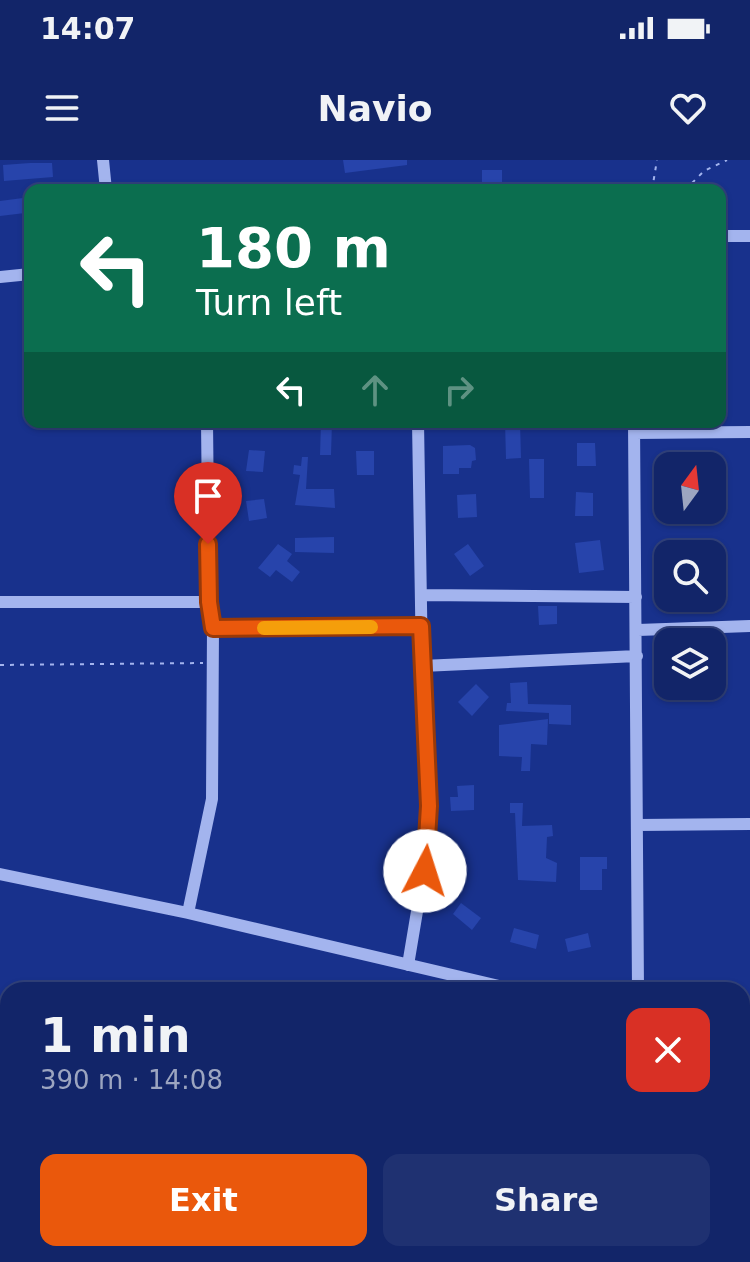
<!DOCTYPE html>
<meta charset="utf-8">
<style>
:root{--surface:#122569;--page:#1f3171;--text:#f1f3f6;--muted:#9ca5c0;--line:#31427d;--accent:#ea580c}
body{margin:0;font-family:"DejaVu Sans",sans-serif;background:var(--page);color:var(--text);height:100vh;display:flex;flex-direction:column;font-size:30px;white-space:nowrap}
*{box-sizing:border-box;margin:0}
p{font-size:26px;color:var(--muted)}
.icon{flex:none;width:44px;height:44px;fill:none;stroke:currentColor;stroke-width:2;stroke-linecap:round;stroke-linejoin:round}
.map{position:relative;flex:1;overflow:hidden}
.side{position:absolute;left:0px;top:822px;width:750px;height:280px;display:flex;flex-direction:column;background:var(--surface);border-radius:24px 24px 0 0;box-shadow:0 2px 6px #0004,0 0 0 2px var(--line)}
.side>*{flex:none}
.guide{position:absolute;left:24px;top:24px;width:702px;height:244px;border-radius:16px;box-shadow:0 2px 6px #0004,0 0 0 2px var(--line);background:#0b6e4f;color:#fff;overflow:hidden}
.needle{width:52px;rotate:15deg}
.controls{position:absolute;left:654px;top:292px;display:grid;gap:16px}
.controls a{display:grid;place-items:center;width:72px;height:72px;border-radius:16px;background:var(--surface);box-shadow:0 2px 6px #0004,0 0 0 2px var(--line);font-size:40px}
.pin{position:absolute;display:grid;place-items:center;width:68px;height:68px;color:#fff;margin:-82px -34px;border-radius:50% 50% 50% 0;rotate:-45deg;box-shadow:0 0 8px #0007}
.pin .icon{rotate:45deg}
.me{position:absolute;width:88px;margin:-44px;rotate:5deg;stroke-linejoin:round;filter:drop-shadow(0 0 6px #0008)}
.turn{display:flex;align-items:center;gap:28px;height:168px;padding:0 40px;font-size:36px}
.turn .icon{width:104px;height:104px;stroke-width:2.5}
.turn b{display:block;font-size:56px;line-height:68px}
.lanes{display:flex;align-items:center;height:76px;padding:0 40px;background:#0003;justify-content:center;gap:40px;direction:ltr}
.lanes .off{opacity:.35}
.round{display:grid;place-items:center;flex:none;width:84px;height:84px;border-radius:16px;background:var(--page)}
.headline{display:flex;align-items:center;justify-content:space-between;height:136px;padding:0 40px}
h1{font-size:48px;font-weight:700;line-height:60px}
.action{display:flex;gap:16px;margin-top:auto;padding:16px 40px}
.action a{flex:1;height:92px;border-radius:16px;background:var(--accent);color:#fff;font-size:32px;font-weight:700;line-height:92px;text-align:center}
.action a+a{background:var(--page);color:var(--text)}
.status{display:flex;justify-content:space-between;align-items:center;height:56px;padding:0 40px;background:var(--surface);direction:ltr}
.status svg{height:22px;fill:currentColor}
header{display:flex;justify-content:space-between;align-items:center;height:104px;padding:0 40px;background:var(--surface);font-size:36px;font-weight:700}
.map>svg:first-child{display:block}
</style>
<div class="status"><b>14:07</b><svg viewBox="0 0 49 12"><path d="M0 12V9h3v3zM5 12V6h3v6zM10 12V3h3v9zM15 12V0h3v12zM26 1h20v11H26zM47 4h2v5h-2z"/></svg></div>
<header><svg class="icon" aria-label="menu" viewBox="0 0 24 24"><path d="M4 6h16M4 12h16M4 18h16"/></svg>Navio<svg class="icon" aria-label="heart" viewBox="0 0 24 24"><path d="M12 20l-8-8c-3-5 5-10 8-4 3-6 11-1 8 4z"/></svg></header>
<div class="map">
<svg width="750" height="1102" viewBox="0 0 750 1102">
<rect width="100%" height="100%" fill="#18318c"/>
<path fill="#2744ab" d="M343,0H407V5L345,13Z
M30,3H52L53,17L4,21L3,5Z
M482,10H502V28H482Z
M23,38L25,53L0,56V41Z
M321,262H332L331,295H320Z
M505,262H520L521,298L506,299Z
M577,283H595L596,306H577Z
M470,285L475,288L476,300L472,301L471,308H459V314H443V286Z
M249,290L265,291L263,312L246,311Z
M356,291H374V315H357Z
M302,297H308L306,329H334L335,348L295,345L300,315L293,314L294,305L301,306Z
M529,299H544V338H530Z
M576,332L593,333V356H575Z
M476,334L477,357L458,358L457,335Z
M264,339L267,358L249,361L246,341Z
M334,377V393L295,392V378Z
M600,380L604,410L579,413L575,383Z
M278,384L292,394L287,401L300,412L292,422L276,410L270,417L258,408Z
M468,384L484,406L470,416L454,394Z
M538,446H557V464L539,465Z
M527,522L528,544L571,545V565L549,564V553L506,551L507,543H511L510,523Z
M476,524L489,537L472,556L458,542Z
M548,559L547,585L531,584L530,611H521L522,597L499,596V565Z
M474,625V650L451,651L450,637H458L457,626Z
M510,643H523L522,666L552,665L553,676L547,677L546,698L557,703L556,722L518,720L515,653H510Z
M580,697H607V709H602V730H580Z
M461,743L481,758L472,770L453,754Z
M514,768L539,775L536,789L510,782Z
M588,773L591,787L568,792L565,779Z
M366,1094H413L411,1102H364Z
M429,1094H482L504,1099V1102H450L428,1097Z"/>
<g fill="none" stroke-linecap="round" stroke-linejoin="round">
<path stroke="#a3b4ee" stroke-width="2" stroke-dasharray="4 6" stroke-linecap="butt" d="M652,30L657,0
M685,30L704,11L727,0
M0,505L203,503"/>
<path stroke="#a3b4ee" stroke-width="12" d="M103,0L106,30
M720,76H750
M0,117L30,114
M634,262L638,830
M634,273L750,272
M421,435L636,437
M0,442H209
M213,468L421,466
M638,470L750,466
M422,506L637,496
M638,665L750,664
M0,714L188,753L516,830
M188,753L212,639L213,468L209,442L207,262
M408,805L428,686L429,646L422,506L418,262
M742,860H750
M0,873L8,875
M0,917L8,918
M0,1019L8,1020
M742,1039L750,1040
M742,1082L750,1084
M201,1102L202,1094
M252,1102L254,1094
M286,1102L288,1094
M691,1102V1094"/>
</g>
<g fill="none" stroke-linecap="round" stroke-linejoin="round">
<g stroke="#983908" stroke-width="20">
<path id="route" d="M208,384L209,442L213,468L421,466L429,646L425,711"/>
</g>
<use href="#route" stroke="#ea580c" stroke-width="14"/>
<path stroke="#f59e0b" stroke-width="14" d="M264,468L371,467"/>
</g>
</svg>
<div class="controls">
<a><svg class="needle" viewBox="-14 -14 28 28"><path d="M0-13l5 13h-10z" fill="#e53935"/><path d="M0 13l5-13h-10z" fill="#9ca5c0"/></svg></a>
<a><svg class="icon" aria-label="search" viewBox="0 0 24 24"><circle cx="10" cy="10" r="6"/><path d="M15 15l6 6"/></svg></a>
<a><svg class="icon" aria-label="layers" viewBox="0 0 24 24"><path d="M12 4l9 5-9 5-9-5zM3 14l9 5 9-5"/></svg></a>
</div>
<div class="pin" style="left:208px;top:384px;background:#d93025"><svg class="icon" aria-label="arrive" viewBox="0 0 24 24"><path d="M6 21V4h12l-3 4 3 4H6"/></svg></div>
<svg class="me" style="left:425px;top:711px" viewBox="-20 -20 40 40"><circle r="19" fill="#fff"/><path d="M0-13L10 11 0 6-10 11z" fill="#ea580c"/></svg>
<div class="guide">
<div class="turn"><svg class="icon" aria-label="left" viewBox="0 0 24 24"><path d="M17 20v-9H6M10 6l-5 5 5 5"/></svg><div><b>180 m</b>Turn left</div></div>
<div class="lanes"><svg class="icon" aria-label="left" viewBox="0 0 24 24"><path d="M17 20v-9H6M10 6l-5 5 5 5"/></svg><svg class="icon off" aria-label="ahead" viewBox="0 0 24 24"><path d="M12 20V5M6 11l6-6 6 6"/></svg><svg class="icon off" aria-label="right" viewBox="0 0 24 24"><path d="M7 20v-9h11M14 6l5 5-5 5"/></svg></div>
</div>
<section class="side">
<div class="headline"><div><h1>1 min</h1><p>390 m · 14:08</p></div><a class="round" style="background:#d93025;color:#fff"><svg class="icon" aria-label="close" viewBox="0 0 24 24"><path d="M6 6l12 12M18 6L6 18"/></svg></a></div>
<div class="action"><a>Exit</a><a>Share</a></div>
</section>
</div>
